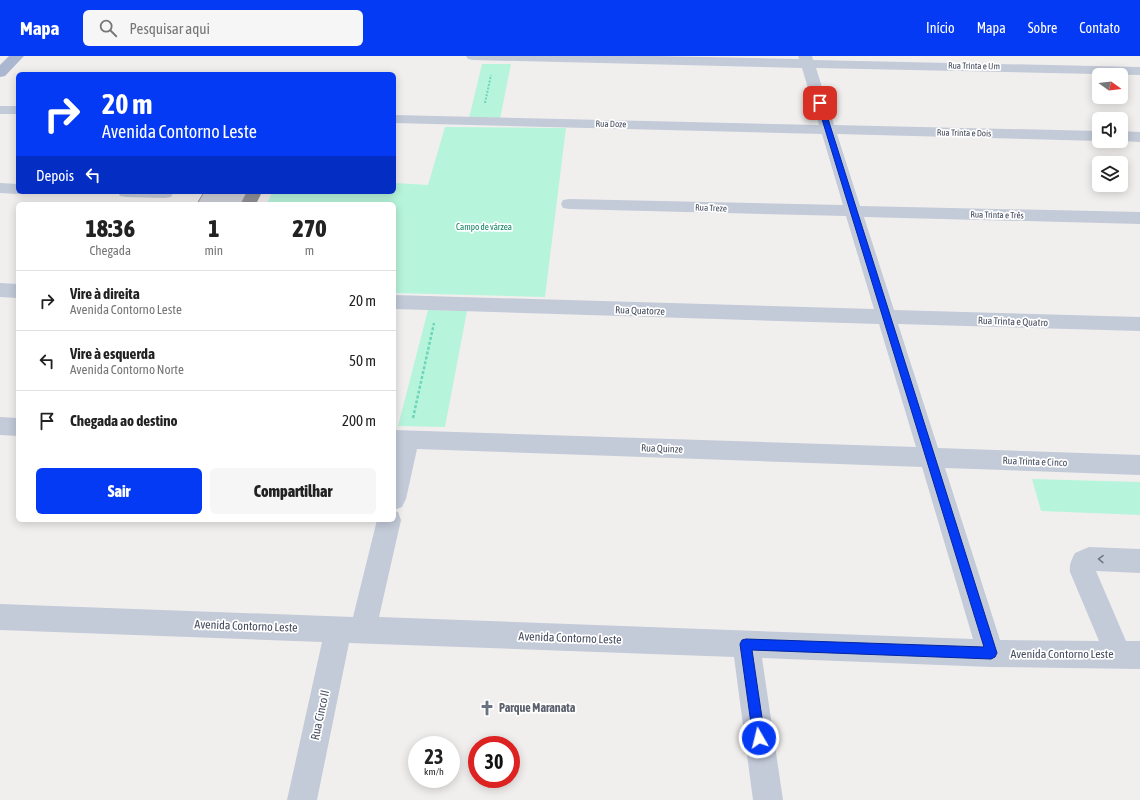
<!DOCTYPE html>
<html lang="pt">
<meta charset="utf-8">
<style>
:root{--surface:#fff;--page:#f6f6f6;--text:#222;--muted:#767676;--line:#e0e0e0;--accent:#053af4}
body{margin:0;font-family:"Asap Condensed",sans-serif;background:var(--page);color:var(--text);height:100vh;display:flex;flex-direction:column;font-size:15px;white-space:nowrap}
*{box-sizing:border-box;margin:0}
p{font-size:13px;color:var(--muted)}
.icon{flex:none;width:22px;height:22px;fill:none;stroke:currentColor;stroke-width:2;stroke-linecap:round;stroke-linejoin:round}
.map{position:relative;flex:1;overflow:hidden}
.details{position:absolute;left:16px;top:146px;width:380px;height:320px;display:flex;flex-direction:column;background:var(--surface);border-radius:6px;box-shadow:0 2px 10px #0003}
.details>*{flex:none}
.banner{position:absolute;left:16px;top:16px;width:380px;height:122px;border-radius:6px;box-shadow:0 2px 10px #0003;background:#053af4;color:#fff;overflow:hidden}
.needle{width:26px;rotate:105deg}
.buttons{position:absolute;left:1092px;top:12px;display:grid;gap:8px}
.buttons a{display:grid;place-items:center;width:36px;height:36px;border-radius:6px;background:var(--surface);box-shadow:0 2px 10px #0003;font-size:20px}
.speed{position:absolute;left:408px;top:680px;display:flex;gap:8px;font-size:20px;font-weight:700;text-align:center}
.speed>*{display:grid;place-content:center;width:52px;height:52px;border-radius:50%;background:var(--surface);box-shadow:0 2px 10px #0003;line-height:1}
.speed small{font-size:10px;font-weight:400}
.speed .limit{border:6px solid #d22;background:#fff;color:#111}
.pin{position:absolute;display:grid;place-items:center;width:34px;height:34px;color:#fff;margin:-17px;border-radius:8px;box-shadow:0 2px 6px #0006}
.me{position:absolute;width:44px;margin:-22px;rotate:352deg;stroke-linejoin:round;filter:drop-shadow(0 0 3px #0008)}
.turn{display:flex;align-items:center;gap:14px;height:84px;padding:0 20px;font-size:18px}
.turn .icon{width:52px;height:52px;stroke-width:2.5}
.turn b{display:block;font-size:28px;line-height:34px}
.then{display:flex;align-items:center;height:38px;padding:0 20px;background:#0003;gap:8px;font-size:15px}
.eta{display:flex;justify-content:space-evenly;align-items:center;height:68px;text-align:center}
.eta b{font-size:24px;font-weight:800;line-height:28px}
.primary-button{display:flex;gap:8px;margin-top:auto;padding:8px 20px}
.primary-button a{flex:1;height:46px;border-radius:6px;background:var(--accent);color:#fff;font-size:16px;font-weight:800;line-height:46px;text-align:center}
.primary-button a+a{background:var(--page);color:var(--text)}
ul{padding:0;list-style:none}
li{display:flex;align-items:center;gap:12px;height:60px;padding:0 20px;border-top:1px solid var(--line)}
li div{flex:1}
li b{display:block;font-size:15px}
li em{font-style:normal}
header{display:flex;align-items:center;gap:24px;box-sizing:border-box;height:56px;padding:0 20px;background:var(--accent);color:#fff}
header strong{font-size:19px}
nav{display:flex;gap:22px;margin-inline-start:auto;font-size:14px}
.search{width:280px;height:36px;background:var(--page);display:flex;align-items:center;gap:10px;box-sizing:border-box;padding:0 14px;border-radius:6px;color:var(--muted);font-size:15px}
.map>svg:first-child{display:block}
</style>
<header>
<strong>Mapa</strong>
<div class="search"><svg class="icon" aria-label="search" viewBox="0 0 24 24"><circle cx="10" cy="10" r="6"/><path d="M15 15l6 6"/></svg>Pesquisar aqui</div>
<nav><a>Início</a><a>Mapa</a><a>Sobre</a><a>Contato</a></nav>
</header>
<div class="map">
<svg width="1140" height="744" viewBox="0 0 1140 744">
<rect width="100%" height="100%" fill="#f1efee"/>
<path fill="#b7f4dc" d="M482,8H511L500,63L469,62Z
M445,71L566,72L545,241L394,237V148H267L272,136H394V127L428,129Z
M428,254L467,255L445,371L398,370Z
M1032,423L1140,426V459L1041,455Z"/>
<g fill="none" stroke-linecap="round" stroke-linejoin="round">
<path stroke="#6cd6b8" stroke-width="2" stroke-dasharray="2 1.5" stroke-linecap="butt" d="M485,47L491,19"/>
<path stroke="#6cd6b8" stroke-width="2.5" stroke-dasharray="3 2" stroke-linecap="butt" d="M413,362L434,267"/>
<path fill="#c3cad8" fill-rule="evenodd" d="M466,0H655L799,3L798,0H812L813,4L1140,11V19L816,12L834,69L1099,75V85L837,78L860,150L1140,156V168L864,161L894,254L1140,261V275L898,268L938,392L1140,399V419L945,412L1000,584L1099,585L1070,516C1069,508 1072,503 1075,497L1089,491L1140,493V517L1096,515L1126,585H1140V613L991,611L762,602L783,744H753L734,601L349,587L317,744H287L322,586L0,574V548L353,561L377,464H394V455L398,456L401,464L379,561L973,583L922,411L417,393L406,443L402,451L394,454V374L916,391L879,268L394,253V239L874,253L846,160L569,153L563,152L561,148L563,144L569,143L843,149L822,78L394,67V59L819,69L802,12L473,4L468,3Z
M0,50H18V58H0Z
M1121,75L1140,76V86L1121,85Z
M0,127L18,128V136H24L18,138L0,137Z
M118,136H173V137L171,141L165,142L126,141L120,140Z
M0,227L18,228V242L0,241Z
M0,361L18,362V380L0,379Z"/>
<path fill="#abb6d0" fill-rule="evenodd" d="M9,0H24L5,20L0,21V9Z"/>
</g>
<path fill="#909196" d="M247,136H262L256,148H241Z"/>
<path fill="#cdcfd7" stroke="#909196" d="M204,136H247L241,148H197Z"/>
<defs><path id="oneway-chevron" d="M-2-3.5L2.5 0L-2 3.5" fill="none" stroke-width="1.6" stroke-linecap="round" stroke-linejoin="round"/></defs>
<use stroke="#707889" href="#oneway-chevron" transform="translate(1101 503) rotate(-179)"/>
<path fill="#053af4" stroke="#03269f" d="M818,45L823,47L997,597L995,601L991,603L752,594L765,682L763,686L759,688L755,686L753,682L740,588L742,584L746,583L984,591L817,47Z"/>
<defs>
<g id="church-bare" transform="scale(1.2)"><path d="M-1.2-6h2.4v3.5h3.3v2.4h-3.3V6h-2.4V-.1h-3.3v-2.4h3.3Z" fill="#6b7280" stroke="#fff" stroke-width="2.5" paint-order="stroke"/></g>
</defs>
<g fill-rule="evenodd">
<use href="#church-bare" x="487" y="652"/>
</g>
<g text-anchor="middle" stroke-width="3.5" stroke-linejoin="round" paint-order="stroke">
<g font-size="9" fill="#444c5e" stroke="#fff">
<text transform="translate(974 10) rotate(1)" y="3">Rua Trinta e Um</text>
<text transform="translate(611 68) rotate(1)" y="3">Rua Doze</text>
<text transform="translate(964 77) rotate(1)" y="3">Rua Trinta e Dois</text>
<text transform="translate(711 152) rotate(2)" y="3">Rua Treze</text>
<text transform="translate(997 159) rotate(1)" y="3">Rua Trinta e Três</text>
</g>
<g font-size="9" fill="#0d8260" stroke="#fff">
<text x="484" y="174">Campo de várzea</text>
</g>
<g font-size="10" fill="#444c5e" stroke="#fff">
<text transform="translate(640 254) rotate(2)" y="4">Rua Quatorze</text>
<text transform="translate(1013 265) rotate(2)" y="4">Rua Trinta e Quatro</text>
<text transform="translate(662 392) rotate(2)" y="4">Rua Quinze</text>
<text transform="translate(1035 405) rotate(2)" y="4">Rua Trinta e Cinco</text>
</g>
<g font-size="12" fill="#444c5e" stroke="#fff">
<text transform="translate(246 570) rotate(2)" y="4">Avenida Contorno Leste</text>
<text transform="translate(570 582) rotate(2)" y="4">Avenida Contorno Leste</text>
<text x="1062" y="602">Avenida Contorno Leste</text>
<text transform="translate(320 659) rotate(-78)" y="4">Rua Cinco II</text>
</g>
<g font-size="12" font-weight="bold" fill="#5b616d" stroke="#fff" text-anchor="start">
<text x="499" y="656">Parque Maranata</text>
</g>
</g>
</svg>
<div class="buttons">
<a><svg class="needle" viewBox="-14 -14 28 28"><path d="M0-13l5 13h-10z" fill="#e53935"/><path d="M0 13l5-13h-10z" fill="#767676"/></svg></a>
<a><svg class="icon" aria-label="sound" viewBox="0 0 24 24"><path d="M4 9h4l5-4v14l-5-4H4zM17 9q2 3 0 6"/></svg></a>
<a><svg class="icon" aria-label="layers" viewBox="0 0 24 24"><path d="M12 4l9 5-9 5-9-5zM3 14l9 5 9-5"/></svg></a>
</div>
<div class="speed"><div>23<small>km/h</small></div><div class="limit">30</div></div>
<div class="pin" style="left:820px;top:47px;background:#d93025"><svg class="icon" aria-label="arrive" viewBox="0 0 24 24"><path d="M6 21V4h12l-3 4 3 4H6"/></svg></div>
<svg class="me" style="left:759px;top:682px" viewBox="-20 -20 40 40"><circle r="17" fill="#053af4" stroke="#fff" stroke-width="3"/><path d="M0-11L8 9 0 5-8 9z" fill="#fff"/></svg>
<div class="banner">
<div class="turn"><svg class="icon" aria-label="right" viewBox="0 0 24 24"><path d="M7 20v-9h11M14 6l5 5-5 5"/></svg><div><b>20 m</b>Avenida Contorno Leste</div></div>
<div class="then">Depois<svg class="icon" aria-label="left" viewBox="0 0 24 24"><path d="M17 20v-9H6M10 6l-5 5 5 5"/></svg></div>
</div>
<section class="details">
<div class="eta">
<div><b>18:36</b><p>Chegada</p></div>
<div><b>1</b><p>min</p></div>
<div><b>270</b><p>m</p></div>
</div>
<ul>
<li><svg class="icon" aria-label="right" viewBox="0 0 24 24"><path d="M7 20v-9h11M14 6l5 5-5 5"/></svg><div><b>Vire à direita</b><p>Avenida Contorno Leste</p></div><em>20 m</em></li>
<li><svg class="icon" aria-label="left" viewBox="0 0 24 24"><path d="M17 20v-9H6M10 6l-5 5 5 5"/></svg><div><b>Vire à esquerda</b><p>Avenida Contorno Norte</p></div><em>50 m</em></li>
<li><svg class="icon" aria-label="arrive" viewBox="0 0 24 24"><path d="M6 21V4h12l-3 4 3 4H6"/></svg><div><b>Chegada ao destino</b></div><em>200 m</em></li>
</ul>
<div class="primary-button"><a>Sair</a><a>Compartilhar</a></div>
</section>
</div>
